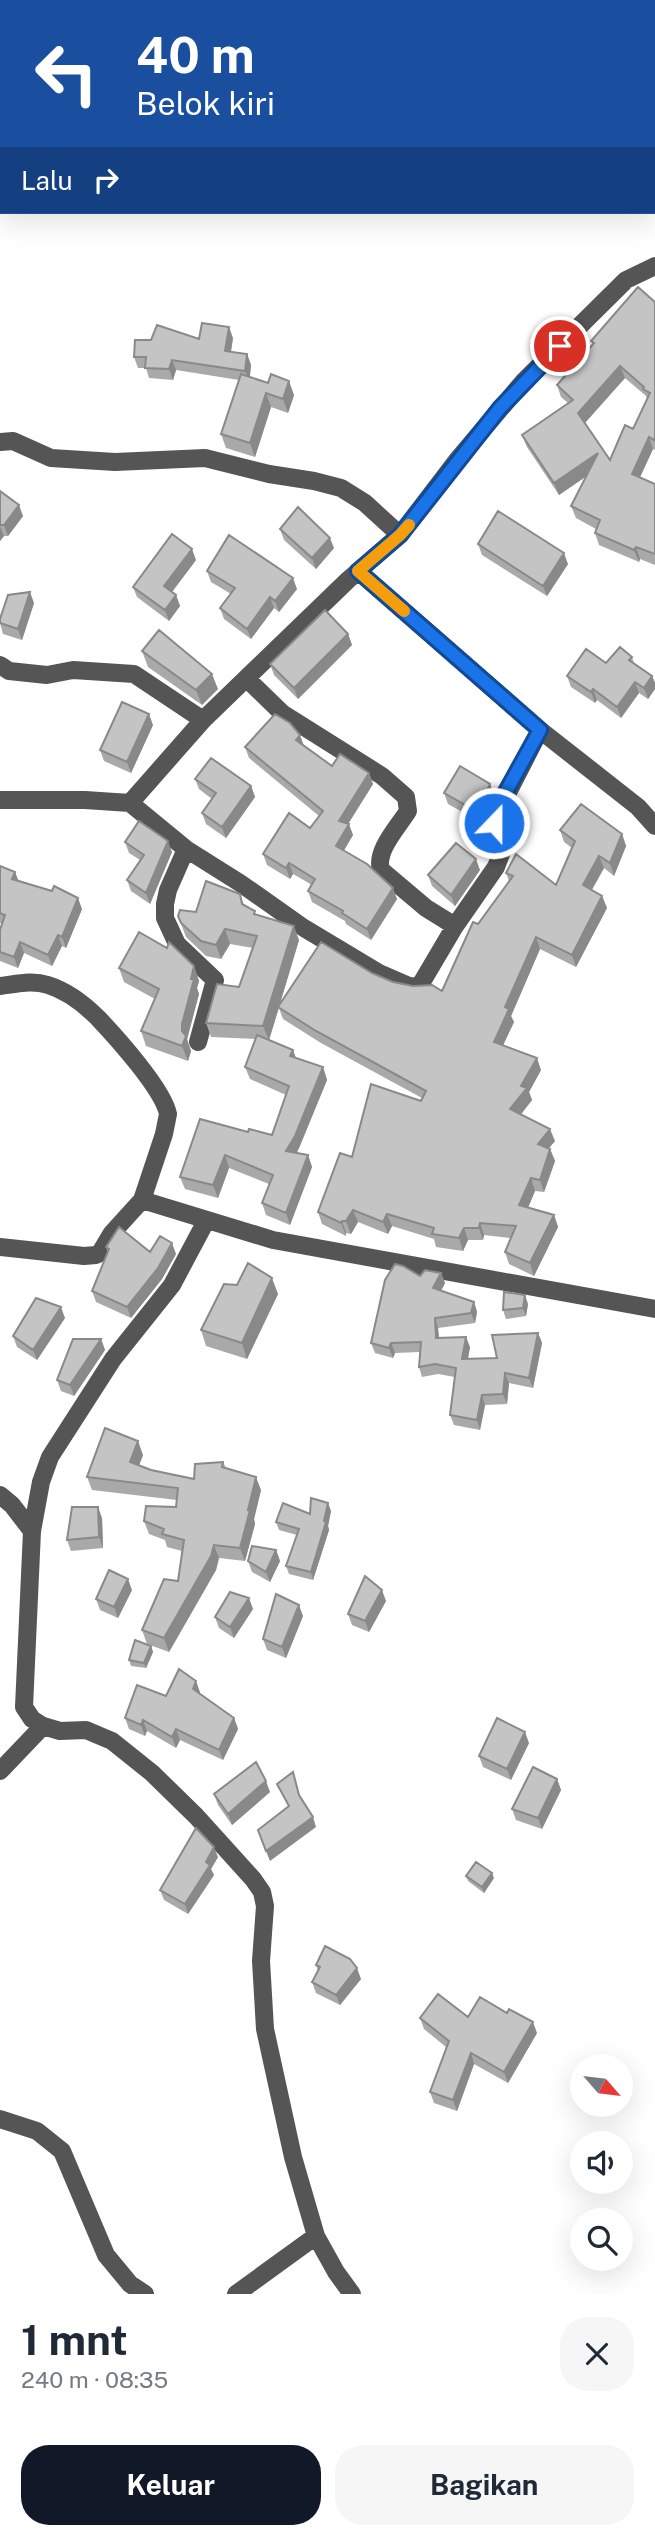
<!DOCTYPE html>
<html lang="id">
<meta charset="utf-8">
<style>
:root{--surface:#fff;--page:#f6f6f7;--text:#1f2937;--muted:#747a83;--accent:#111827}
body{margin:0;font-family:"Public Sans",sans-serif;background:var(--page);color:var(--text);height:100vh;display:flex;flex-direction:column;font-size:26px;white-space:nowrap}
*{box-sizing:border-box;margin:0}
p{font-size:23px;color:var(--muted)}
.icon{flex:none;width:38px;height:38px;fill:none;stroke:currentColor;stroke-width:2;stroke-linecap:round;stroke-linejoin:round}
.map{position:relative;height:2294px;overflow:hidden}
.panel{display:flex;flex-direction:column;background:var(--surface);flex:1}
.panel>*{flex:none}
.hud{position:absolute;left:0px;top:0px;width:656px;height:214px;box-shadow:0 7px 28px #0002;background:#1a4fa0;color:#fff;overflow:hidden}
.needle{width:46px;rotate:118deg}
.controls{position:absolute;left:570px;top:2054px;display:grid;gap:14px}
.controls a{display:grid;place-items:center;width:63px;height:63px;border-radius:50%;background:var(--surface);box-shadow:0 7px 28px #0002;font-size:35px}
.pin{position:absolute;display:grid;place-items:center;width:60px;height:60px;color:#fff;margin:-30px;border:4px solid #fff;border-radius:50%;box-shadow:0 2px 7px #0007}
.me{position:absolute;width:77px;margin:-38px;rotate:22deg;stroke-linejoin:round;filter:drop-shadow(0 0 5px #0008)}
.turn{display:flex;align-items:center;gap:24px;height:147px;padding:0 21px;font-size:32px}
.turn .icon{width:91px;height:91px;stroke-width:2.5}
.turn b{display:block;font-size:49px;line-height:60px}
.then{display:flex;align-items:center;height:66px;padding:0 21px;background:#0003;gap:14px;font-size:26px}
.round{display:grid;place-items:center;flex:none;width:74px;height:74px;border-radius:28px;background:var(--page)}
.summary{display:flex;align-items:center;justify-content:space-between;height:119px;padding:0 21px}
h1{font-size:42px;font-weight:700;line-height:52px}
.primary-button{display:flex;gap:14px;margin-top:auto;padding:14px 21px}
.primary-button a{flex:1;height:80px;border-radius:28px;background:var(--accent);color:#fff;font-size:28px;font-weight:700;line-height:80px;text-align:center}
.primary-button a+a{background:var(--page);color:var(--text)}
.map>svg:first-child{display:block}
</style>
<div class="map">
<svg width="655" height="2294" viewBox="0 0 655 2294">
<rect width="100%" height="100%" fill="#fff"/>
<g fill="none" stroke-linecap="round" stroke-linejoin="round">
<path stroke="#555" stroke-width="18" d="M612,0L615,2
M654,32H655
M0,442L13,441L51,458L115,462L205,458L269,474L314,481L341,488L365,503L400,535
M358,571L540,730L638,807L655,826
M0,665L9,671L47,675L73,670L134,674L203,720
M0,800H85L130,803L186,849L240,883L304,928L379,973L409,986L419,987L455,926L426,908L381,870C375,851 398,827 408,811L406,797L382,776L282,713L247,679
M130,803L203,720L348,580L400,535L458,459L523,382L626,280L655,266
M186,849L168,890L165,904V918L177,944L215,980L198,1042
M455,926L496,867L503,849L494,823L496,816L540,730
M0,986C17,984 32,980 48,985C67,991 84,1004 98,1018C116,1037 163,1089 168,1114L164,1134L142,1200L112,1233L100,1253L96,1255L84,1256L0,1247
M142,1200L273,1240L655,1309
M206,1221L172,1285L113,1359L50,1457L41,1482L32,1531L24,1707L32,1719L43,1726L60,1731L86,1730L112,1741L152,1773L196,1816L253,1879L262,1892L265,1906L261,1961L265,2029L293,2157L316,2236L336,2272L352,2294
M0,1495L12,1505L32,1531
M0,1771L43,1726
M0,2119L37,2131L62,2151L106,2255L130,2284L145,2294
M236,2294L316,2236"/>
</g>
<path fill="#a9a9a9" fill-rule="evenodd" d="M655,302V450L653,449L640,477L655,484V565L640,559L639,562L599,545L595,533L596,529L576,518L571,506L586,476L559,495L527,447L522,435L568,403L561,397L557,385L593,344L591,341ZM625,378L646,396L647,399L633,429L610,460L585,423Z
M233,338L231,352L247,354L251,365L250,377L294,395L288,413L271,407L255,457L226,448L221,434L239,380L176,370L173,380L149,378L146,368H138L134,357L151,340Z
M0,491L23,516L8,536H4L0,541Z
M280,529L334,548L316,569L284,540Z
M478,544L568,564L547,596L482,555Z
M196,560L172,592L176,595L180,606L169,621L137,597L133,587Z
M207,571L297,589L279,612L274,608L251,639L224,619L220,608L231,594L211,582Z
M34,603L22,640L3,634L0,623Z
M348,634L352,645L298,699L274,675L270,664Z
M142,651L218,689L202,705L148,667Z
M632,657L634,663L652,676L655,683V689L648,699L639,693L621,718L597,700L595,703L571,687L567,676L606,663Z
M153,725L131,773L104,761L100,750Z
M303,745L332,766L369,773L373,784L348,824L353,835L344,850L397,899L371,940L346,924L345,921L312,902L308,891L312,885L293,874L290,879L267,865L263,854L310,828L319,816L249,758L245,747Z
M195,779L251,786L255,797L226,838L206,824L202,813L212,799L199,789Z
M490,784L494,795L482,823L448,804L444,793Z
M560,830L622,834L626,846L614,876L604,868L592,890L602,896L607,908L576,967L540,949L511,1016L514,1022L503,1045L541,1070L529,1092L532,1100L521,1114L555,1141L549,1148L550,1149L555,1161L544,1192L535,1191L528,1208L554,1215L558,1227L534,1276L509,1264L505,1252L511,1238L484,1235L483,1240H468L463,1251L436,1247L434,1239L392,1226L388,1234L358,1222L351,1234L346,1233V1236L322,1224L318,1212L352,1157L421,1101L422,1098L321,1043L283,1019L279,1008L269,1040L293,1050L296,1058L323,1067L327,1080L297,1153L308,1155L312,1167L290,1225L266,1215L262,1203L269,1184L229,1168L218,1198L185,1189L180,1177L248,1132L272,1135L286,1095L250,1079L245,1067L256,1039L211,1037L206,1023L239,987L253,948L230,944L221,959L206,956L186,937L178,916L196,912L240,894L244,905L256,915L299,940L279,1007L372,973L393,982L442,991L478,924L509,881L506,873L556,885L572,848L564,842Z
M125,842L172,852L150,904L131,891L127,880L140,860L129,853Z
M0,866L15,872L18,881L82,909L66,948L62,946L52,966L24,953L18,968L0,961V930L2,924L0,923Z
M480,870L455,906L432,886L428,875Z
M194,966L199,981L197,988L199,994L187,1040L191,1051L188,1061L146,1046L141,1031L155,999L124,982L119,968Z
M106,1247L150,1252L176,1254L162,1279L131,1318L96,1302L92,1291L108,1252Z
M441,1273L445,1283L441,1291L474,1302L477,1312L475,1323L438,1328L439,1338L470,1347L468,1358H497L538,1333L542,1343L533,1388L509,1383L507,1404L485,1405L480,1430L454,1425L450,1415L455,1377L438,1374L422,1377L419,1367L420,1352L395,1353L393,1358L375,1353L371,1343L420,1276Z
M278,1294L247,1359L206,1346L201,1330Z
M528,1304L526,1316L506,1319L503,1310Z
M65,1318L37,1360L17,1347L13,1336Z
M101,1339L105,1350L74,1396L61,1391L57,1380Z
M143,1455L139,1465L151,1470L194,1479L223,1462L226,1468L261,1490L254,1519L255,1524L245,1561L219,1558L216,1570L169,1652L147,1644L142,1630L178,1581L182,1551L167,1547L165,1540L149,1534L144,1521L176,1507L177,1500L92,1490L87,1477Z
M331,1511L328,1526L329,1530L313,1580L289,1574L286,1566L297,1535L279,1530L276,1522L310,1514Z
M102,1518L103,1548L71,1551L67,1540Z
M276,1550L280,1561L270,1582L252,1572L248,1561Z
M132,1590L118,1618L100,1610L96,1599Z
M386,1601L369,1632L352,1625L348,1614Z
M253,1609L234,1638L219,1628L215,1617Z
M303,1616L286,1658L267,1650L263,1639Z
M151,1646L153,1652L146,1668L131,1666L129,1660Z
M200,1692V1693L234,1718L238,1729L223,1760L180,1740L176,1748L147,1731L145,1736L129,1729L125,1718L166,1696Z
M529,1743L511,1780L483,1767L479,1756Z
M557,1779L561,1790L542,1829L516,1820L512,1809Z
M270,1792L232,1825L218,1805L214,1794Z
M218,1857L211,1869L214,1875L188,1914L164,1900L160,1890Z
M466,1876L494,1878L484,1893L468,1881Z
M316,1965L361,1979L340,2005L316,1993L312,1982L318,1971Z
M468,2017L537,2033L508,2083L474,2064L457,2111L434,2103L430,2092L446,2047L424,2029L420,2018Z"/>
<path fill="#898989" d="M229,327L233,338L229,362L225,351Z
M247,354L251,365L249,382L245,371Z
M172,360L176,370L173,380L169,369Z
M620,366L625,378L583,425L578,413Z
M289,381L294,395L288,413L283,399Z
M266,393L271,407L255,457L250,443Z
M649,437L653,449L636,486L632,474Z
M598,453L603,465L559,495L554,483Z
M19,505L23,516L8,536L4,525Z
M0,526L4,536L0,541Z
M330,538L334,548L316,569L312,558Z
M636,547L640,559L639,562L634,550Z
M192,549L196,560L168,597L164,586Z
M564,553L568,564L547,596L543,586Z
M293,578L297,589L279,612L275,601Z
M30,592L34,603L22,640L18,629Z
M176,595L180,606L169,621L165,610Z
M270,597L274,608L251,639L247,629Z
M348,634L352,645L298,699L294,688Z
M212,674L218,689L202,705L196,690Z
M652,676L655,683V689L648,699L644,688Z
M635,682L639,693L621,718L617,707Z
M593,689L597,700L595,703L591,692Z
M149,714L153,725L131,773L127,762Z
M300,735L304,746L296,740Z
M369,773L373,784L343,832L339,821Z
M490,784L494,795L482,823L478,812Z
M251,786L255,797L226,838L222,827Z
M349,824L353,835L340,857L336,846Z
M622,834L626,846L614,876L610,863Z
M168,841L172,852L150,904L146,893Z
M599,856L604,868L587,898L583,885Z
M476,859L480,870L455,906L451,895Z
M289,863L293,874L290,879L286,868Z
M15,872L19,882L12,879Z
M393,888L397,899L371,940L367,929Z
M602,896L607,908L576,967L572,955Z
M78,898L82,909L66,948L62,937Z
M294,926L299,940L269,1040L263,1026Z
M225,929L230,944L221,959L216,945Z
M58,935L62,946L52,966L48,955Z
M536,937L540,949L511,1016L514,1022L499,1054L494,1042L505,1007Z
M20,942L24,953L18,968L14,957Z
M194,966L199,981L197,988L199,994L187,1039L191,1051L188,1061L182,1046V1024Z
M293,1050L297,1062L290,1056Z
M537,1058L541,1070L529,1092L532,1100L515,1122L510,1109L521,1086Z
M323,1067L327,1080L299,1148L290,1163L286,1151Z
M550,1129L555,1141L542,1156L538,1144Z
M550,1149L555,1161L544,1192L540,1180Z
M225,1155L229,1168L218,1198L213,1185Z
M308,1155L312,1167L290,1225L286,1213Z
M531,1178L535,1191L524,1217L519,1205Z
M353,1210L358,1222L351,1234L346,1221Z
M387,1214L392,1226L388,1234L383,1222Z
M554,1215L558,1227L534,1276L530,1263Z
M342,1221L346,1233V1236L341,1223Z
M480,1223L484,1235L483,1240L479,1228Z
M464,1228L468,1240L463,1251L459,1238Z
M172,1243L176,1254L162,1279L131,1318L127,1307Z
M441,1273L445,1283L437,1298L433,1288Z
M272,1278L278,1294L247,1359L242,1343Z
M525,1295L528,1304L526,1316L523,1308Z
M474,1302L477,1312L475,1323L471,1313Z
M61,1307L65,1318L37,1360L33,1350Z
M435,1318L438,1328L440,1348L436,1338Z
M538,1333L542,1343L533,1388L529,1378Z
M466,1337L470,1347L466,1369L462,1359Z
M101,1339L105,1350L74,1396L70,1385Z
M391,1343L395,1353L393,1358L389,1348Z
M505,1373L509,1383L507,1404L503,1394Z
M482,1395L485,1405L480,1430L477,1420Z
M138,1441L143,1455L135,1476L130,1462Z
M256,1477L261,1490L254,1519L255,1524L245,1561L240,1548L248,1510Z
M328,1503L331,1511L328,1526L329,1530L313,1580L311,1572Z
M98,1507L102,1518L103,1548L99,1537Z
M214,1545L219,1558L216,1570L169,1652L164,1638Z
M276,1550L280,1561L270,1582L266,1572Z
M128,1579L132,1590L118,1618L114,1607Z
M382,1590L386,1601L369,1632L365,1621Z
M249,1598L253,1609L234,1638L230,1627Z
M299,1605L303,1616L286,1658L282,1647Z
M151,1646L153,1652L146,1668L144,1663Z
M196,1681L200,1692L197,1700L193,1689Z
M234,1718L238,1729L223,1760L219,1750Z
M143,1720L147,1731L145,1736L141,1725Z
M176,1729L180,1740L176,1748L172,1737Z
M525,1732L529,1743L511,1780L507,1769Z
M557,1779L561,1790L542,1829L538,1818Z
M266,1781L270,1792L232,1825L228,1814Z
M313,1817L316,1827L270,1861L266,1851Z
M214,1847L218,1857L211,1869L214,1875L188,1914L185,1904Z
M492,1873L494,1878L484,1893L482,1887Z
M357,1968L361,1979L340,2005L336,1995Z
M533,2022L537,2033L508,2083L504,2072Z
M471,2053L474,2064L457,2111L453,2100Z"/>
<path fill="#c4c4c4" stroke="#898989" stroke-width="2" fill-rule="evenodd" d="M638,287L655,302V437L654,440L649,437L632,474L655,484V554L636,547L634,550L595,533L600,520L571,506L598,453L554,483L522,435L573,400L557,385L594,343L591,341ZM620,366L644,387L643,389L650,393L633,429L625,425L610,460L578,413Z
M202,323L229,327L225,351L247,354L245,371L172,360L169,369L145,368L146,357H134L135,340H151L157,325L199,339Z
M241,374L268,383L271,374L289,381L283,399L266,393L250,443L221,434Z
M0,491L19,505L4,525H0Z
M298,507L330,538L312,558L280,529Z
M498,511L564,553L543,586L478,544Z
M172,534L192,549L164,586L176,595L165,610L133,587Z
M229,535L293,578L275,601L270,597L247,629L220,608L235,588L207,571Z
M30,592L18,629L0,623V619L8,595Z
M325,610L348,634L294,688L270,664Z
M159,630L212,674L196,690L142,651Z
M620,647L632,657L629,660L652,676L644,688L635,682L617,707L593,689L591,692L567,676L586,649L606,663Z
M122,702L149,714L127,762L100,750Z
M275,714L290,723L300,735L296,740L332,766L340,754L369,773L339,821L349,824L336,846L367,864L393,888L367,929L342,913L343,911L308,891L315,879L289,863L286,868L263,854L289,813L310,828L323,811L245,747Z
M211,758L251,786L222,827L202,813L216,793L195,779Z
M460,766L490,784L478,812L444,793Z
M581,804L622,834L610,863L599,856L583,885L602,896L572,955L536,937L505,1007L509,1009L494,1042L537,1058L521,1086L527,1088L510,1109L550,1129L538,1144L550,1149L540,1180L531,1178L519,1205L554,1215L530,1263L505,1252L516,1226L480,1223L479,1228H464L459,1238L432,1234L434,1228L387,1214L383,1222L353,1210L346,1221H342L341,1223L318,1212L340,1153L352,1157L371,1084L421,1101L426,1091L316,1031L278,1007L321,942L372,973L393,982L413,986L432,985L442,991L473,922L478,924L513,876L506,873L516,854L556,885L575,841L560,830Z
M139,821L168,841L146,893L127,880L144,855L125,842Z
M456,843L476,859L451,895L428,875Z
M0,866L15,872L12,879L52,891L54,886L78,898L62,937L58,935L48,955L20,942L14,957L0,952V930L5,915L0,913Z
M206,881L240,894L242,904L255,911L254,914L294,926L263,1026L206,1023L217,984L239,987L257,936L225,929L216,945L201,941L181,923L178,916L180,910L196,912Z
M139,932L167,948L169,942L194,966L191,979H194L182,1024V1031L186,1036L182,1046L141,1031L159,989L119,968Z
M257,1035L293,1050L290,1056L323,1067L295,1136L286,1151L308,1155L286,1213L262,1203L273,1175L225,1155L213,1185L180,1177L200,1119L248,1132L249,1129L272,1135L289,1086L245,1067Z
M119,1227L150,1252L160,1236L172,1243L158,1268L127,1307L92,1291L109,1249L106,1247Z
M248,1263L272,1278L242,1343L201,1330L224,1284L237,1285Z
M395,1264L403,1266L420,1276L425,1270L441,1273L433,1288L474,1302L471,1313L435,1318L436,1338L466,1337L462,1359L497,1358L492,1335L538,1333L529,1378L505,1373L503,1394L482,1395L477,1420L450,1415L456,1368L435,1364L419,1367L421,1342L391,1343L389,1348L371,1343L385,1280Z
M504,1292L525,1295L523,1308L503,1310Z
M36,1298L61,1307L33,1350L13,1336Z
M73,1339H101L70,1385L57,1380Z
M105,1428L138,1441L130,1462L151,1470L194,1479L195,1464L223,1462L222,1467L256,1477L248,1510H250L240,1548L214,1545L211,1556L164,1638L142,1630L164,1579L178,1581L184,1540L162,1534L164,1529L144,1521L146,1506L176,1507L178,1488L87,1477Z
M311,1498L328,1503L324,1521L326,1522L311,1572L286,1566L299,1529L276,1522L283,1503L310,1514Z
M72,1507H98L99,1537L67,1540Z
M252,1546L276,1550L266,1572L248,1561Z
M109,1570L128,1579L114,1607L96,1599Z
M365,1576L382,1590L365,1621L348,1614Z
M230,1592L249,1598L230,1627L215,1617Z
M276,1594L299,1605L282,1647L263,1639Z
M135,1640L151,1646L144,1663L129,1660Z
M179,1669L196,1681L193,1689L234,1718L219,1750L176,1729L172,1737L143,1720L141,1725L125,1718L137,1685L166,1696Z
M497,1718L525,1732L507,1769L479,1756Z
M256,1762L266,1781L228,1814L214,1794Z
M533,1767L557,1779L538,1818L512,1809Z
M293,1772L299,1795L313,1817L266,1851L258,1830L289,1806L277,1784Z
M196,1828L214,1847L206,1862L210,1865L185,1904L160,1890Z
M476,1862L492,1873L482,1887L466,1876Z
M325,1946L350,1959L357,1968L336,1995L312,1982L320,1967L316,1965Z
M438,1994L468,2017L480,1997L507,2013L509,2009L533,2022L504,2072L471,2053L453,2100L430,2092L449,2041L420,2018Z"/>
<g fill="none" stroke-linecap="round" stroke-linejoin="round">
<g stroke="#114b97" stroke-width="18">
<path id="route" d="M494,823L503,797L540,730L358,571L400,535L500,408L560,346"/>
</g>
<use href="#route" stroke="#1a73e8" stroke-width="12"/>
<path stroke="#f59e0b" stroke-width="12" d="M404,611L358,571L400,535L409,525"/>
</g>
</svg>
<div class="controls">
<a><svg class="needle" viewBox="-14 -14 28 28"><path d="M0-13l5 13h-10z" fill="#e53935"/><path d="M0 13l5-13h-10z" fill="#747a83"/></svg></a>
<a><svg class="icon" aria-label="sound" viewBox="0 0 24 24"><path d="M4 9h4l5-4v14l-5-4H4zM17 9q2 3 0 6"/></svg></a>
<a><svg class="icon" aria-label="search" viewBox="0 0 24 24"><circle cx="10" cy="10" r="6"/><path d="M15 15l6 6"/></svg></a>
</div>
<div class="pin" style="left:560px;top:346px;background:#d93025"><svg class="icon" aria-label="arrive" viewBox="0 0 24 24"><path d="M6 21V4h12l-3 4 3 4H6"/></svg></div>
<svg class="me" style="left:494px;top:823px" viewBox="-20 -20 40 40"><circle r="17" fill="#1a73e8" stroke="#fff" stroke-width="3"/><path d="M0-11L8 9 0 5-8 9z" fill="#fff"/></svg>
<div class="hud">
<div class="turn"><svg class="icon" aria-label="left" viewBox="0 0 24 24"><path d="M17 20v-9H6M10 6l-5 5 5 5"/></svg><div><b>40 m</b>Belok kiri</div></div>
<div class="then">Lalu<svg class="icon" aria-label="right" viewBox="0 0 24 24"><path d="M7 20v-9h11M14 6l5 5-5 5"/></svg></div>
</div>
</div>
<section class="panel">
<div class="summary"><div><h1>1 mnt</h1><p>240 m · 08:35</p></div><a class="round"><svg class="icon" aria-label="close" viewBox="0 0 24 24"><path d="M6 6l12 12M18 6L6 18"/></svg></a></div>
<div class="primary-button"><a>Keluar</a><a>Bagikan</a></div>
</section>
